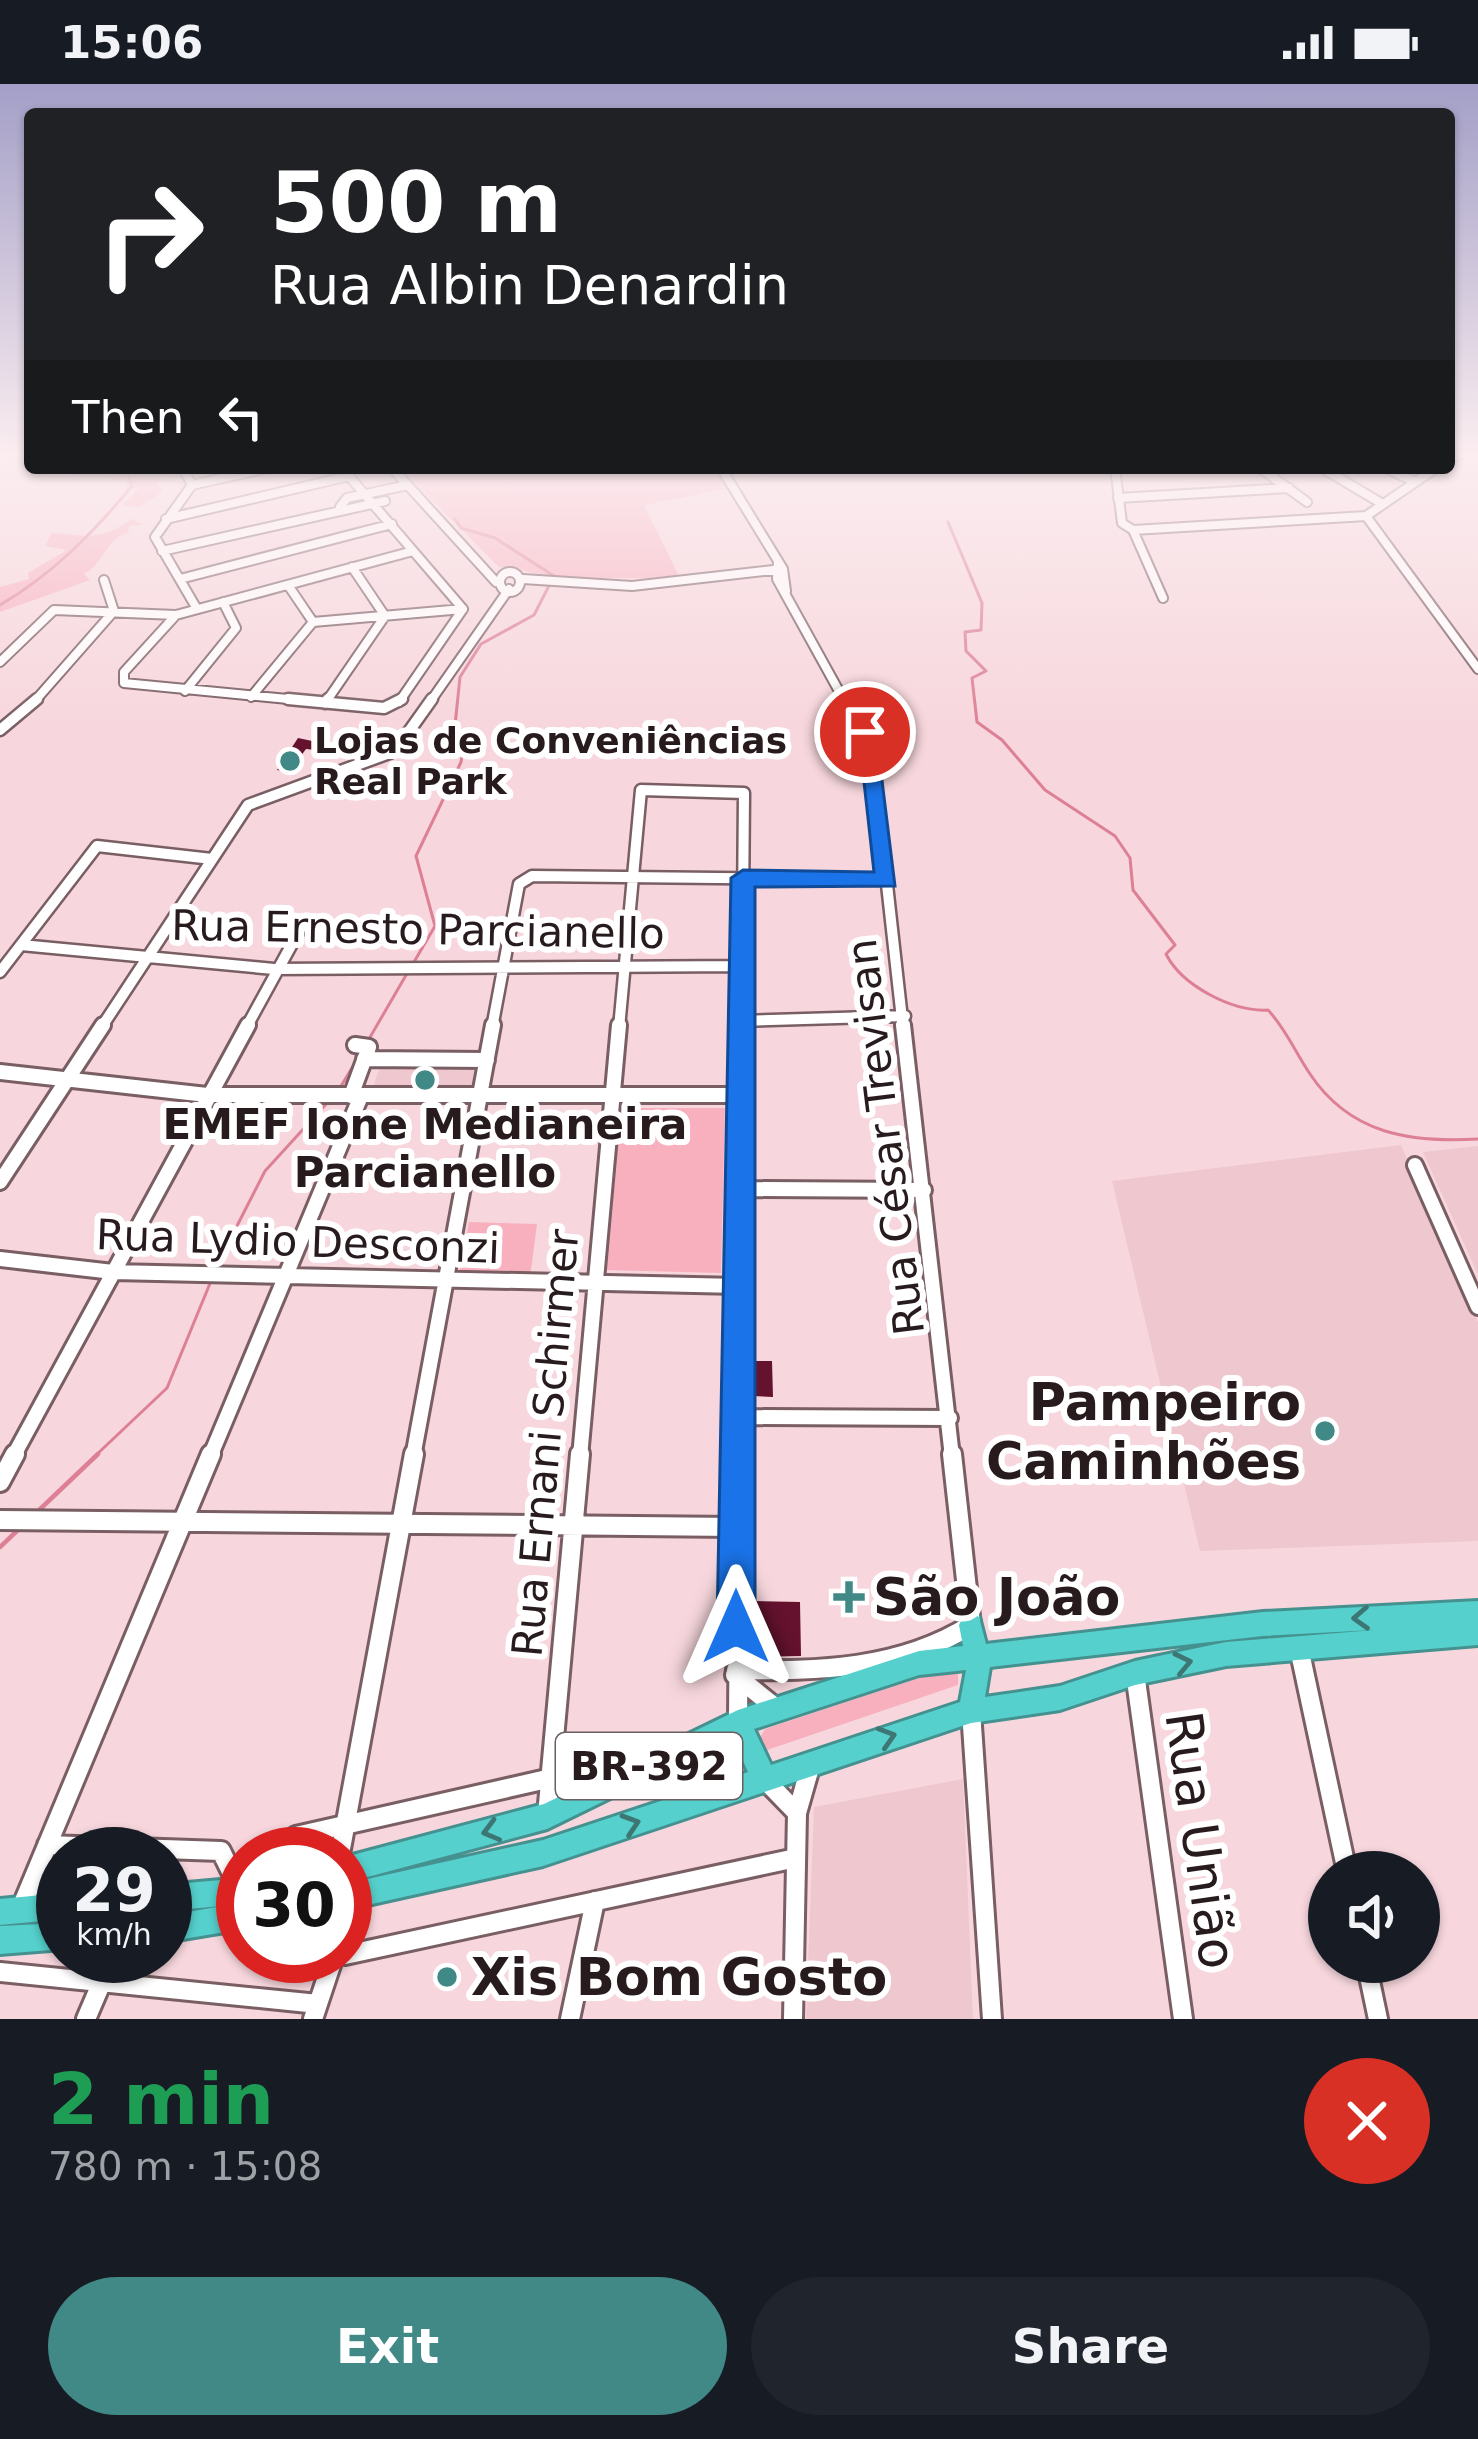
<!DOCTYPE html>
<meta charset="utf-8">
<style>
:root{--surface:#171b24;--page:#20242c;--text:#f1f3f6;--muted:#9ea1a6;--accent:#418986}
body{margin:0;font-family:"DejaVu Sans",sans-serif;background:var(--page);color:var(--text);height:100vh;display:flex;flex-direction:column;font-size:45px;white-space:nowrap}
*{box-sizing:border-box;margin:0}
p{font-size:39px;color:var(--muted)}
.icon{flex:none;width:66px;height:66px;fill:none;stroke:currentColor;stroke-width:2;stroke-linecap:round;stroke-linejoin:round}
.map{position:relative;height:1935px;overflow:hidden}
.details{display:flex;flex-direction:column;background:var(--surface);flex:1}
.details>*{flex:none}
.hud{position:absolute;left:24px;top:24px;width:1431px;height:366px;border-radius:12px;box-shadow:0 3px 9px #0004;background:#202124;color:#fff;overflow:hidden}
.fabs{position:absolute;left:1308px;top:1767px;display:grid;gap:24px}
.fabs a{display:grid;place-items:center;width:132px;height:132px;border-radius:50%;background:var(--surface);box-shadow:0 3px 9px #0004;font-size:60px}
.speed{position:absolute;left:36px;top:1743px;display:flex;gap:24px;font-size:60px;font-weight:700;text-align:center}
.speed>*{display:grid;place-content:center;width:156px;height:156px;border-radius:50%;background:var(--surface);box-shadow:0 3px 9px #0004;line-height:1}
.speed small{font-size:30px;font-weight:400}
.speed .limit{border:18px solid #d22;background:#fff;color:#111}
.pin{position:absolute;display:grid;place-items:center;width:102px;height:102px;color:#fff;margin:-51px;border:6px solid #fff;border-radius:50%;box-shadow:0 3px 12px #0007}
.me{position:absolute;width:132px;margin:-66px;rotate:0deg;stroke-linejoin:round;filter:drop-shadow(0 0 9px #0008)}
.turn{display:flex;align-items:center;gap:42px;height:252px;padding:0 48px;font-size:54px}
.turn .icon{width:156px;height:156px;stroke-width:2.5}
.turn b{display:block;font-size:84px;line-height:102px}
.then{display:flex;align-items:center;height:114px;padding:0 48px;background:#0003;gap:24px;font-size:45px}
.round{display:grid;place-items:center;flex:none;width:126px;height:126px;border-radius:63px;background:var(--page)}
.head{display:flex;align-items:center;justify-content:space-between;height:204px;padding:0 48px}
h1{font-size:72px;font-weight:700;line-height:90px;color:#1e9e55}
.cta{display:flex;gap:24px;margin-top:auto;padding:24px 48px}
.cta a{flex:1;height:138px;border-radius:72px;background:var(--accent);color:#fff;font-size:48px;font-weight:700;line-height:138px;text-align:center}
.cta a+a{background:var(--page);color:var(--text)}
.status{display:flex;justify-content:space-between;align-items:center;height:84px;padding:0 60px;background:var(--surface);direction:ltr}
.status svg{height:33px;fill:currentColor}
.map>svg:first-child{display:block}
</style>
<div class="status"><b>15:06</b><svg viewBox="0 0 49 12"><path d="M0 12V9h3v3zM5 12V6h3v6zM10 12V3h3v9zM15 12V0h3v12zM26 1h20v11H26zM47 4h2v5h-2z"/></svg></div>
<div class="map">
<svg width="1478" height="1935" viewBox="0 0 1478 1935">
<rect width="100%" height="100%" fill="#f7d7dd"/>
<path fill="#efc7ce" d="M382,977H441V985H477L474,1007L372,1006Z
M1401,1061L1478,1238V1457L1200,1467L1112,1097Z
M1478,1062V1191L1423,1068Z
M963,1695L973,1935H806L814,1723Z"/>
<path fill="#f8b0be" d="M47,384H142L161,395L156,399L164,407L140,423L122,421L140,404L126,406V399C98,389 76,395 47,384Z
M400,384H717L729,404L644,421L680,494H564L499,483Z
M132,435L143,441L129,442L128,449C105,455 103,481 84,490L90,496L0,528V503L29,495L28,489L67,466L45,462L52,449C85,451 100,458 132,435Z
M621,1024H725L721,1189L604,1186Z
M469,1138L537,1140L530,1193L458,1194Z
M949,1584L958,1589V1601L761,1668L756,1660L765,1645Z"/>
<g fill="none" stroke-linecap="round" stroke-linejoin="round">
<path stroke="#dd8095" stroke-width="3" d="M948,438L982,519L981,546L965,548L966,567L986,587L972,594L977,638L1002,656L1045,706L1115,752L1130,774L1133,806L1175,861L1166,870C1182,902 1233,928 1268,926C1286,945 1295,968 1310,990C1350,1050 1410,1059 1478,1055
M0,521C53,490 93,449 132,402L126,384
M414,878L435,842L416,772L461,678L464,660L454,651L460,593L481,560L534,531L554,492L495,454L461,444L455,435
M369,955L409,886
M338,1007L358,974
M216,1183L265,1087L328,1018
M94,1373L167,1304L211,1197"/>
<path stroke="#dd8095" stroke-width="4.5" d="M36,1429L98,1370
M0,1463L20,1444"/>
</g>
<path fill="#64122e" d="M298,654L336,662L335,668L306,665L289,688L277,686Z
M752,1277H772L773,1313L752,1312Z
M752,1517L800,1518L801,1572L752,1573Z"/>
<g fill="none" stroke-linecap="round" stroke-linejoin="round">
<path stroke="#cdb1b7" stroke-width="8" stroke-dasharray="8 4.5" stroke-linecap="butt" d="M381,413L393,410"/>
<g stroke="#795e63" stroke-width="12">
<path id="minor-far3" d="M1449,376L1463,368
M183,384L192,401L155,453L197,525
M342,384L463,525L399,618
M721,384L783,485L786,507
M1115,384L1122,439L1133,446L1366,432
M1260,384L1307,418
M1322,384L1381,419
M1386,384L1415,398
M1436,384L1366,432L1478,585
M393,385L496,498
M192,401L268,384
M1118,414L1289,404
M340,423L347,414L408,401
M166,435L349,392
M1133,446L1163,514
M162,467L385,417
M778,477L777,495L845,618
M500 498a10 10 0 1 1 20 0a10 10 0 1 1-20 0Z
M180,495L392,440
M523,495L632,502L782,485
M104,496L114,527
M288,501L313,538
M176,531L124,588V599L319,618
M0,578L54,526L176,531L413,467
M185,607L236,544L223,518
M251,613L313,538L463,525
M34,618L114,527
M326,618L385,532L352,483
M430,618L509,505"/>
</g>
<g stroke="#795e63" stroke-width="15">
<path id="minor-far2" d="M288,615L384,624L402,615
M844,615L872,666L903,944
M325,619L328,615
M0,646L37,615
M21,861L274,885L742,882
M0,888L97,762L212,775
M741,937L905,932
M101,944L248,721L395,667L432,615
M246,944L304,838
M492,944L519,800L532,792L887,796
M619,944L641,706L744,709L742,944"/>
</g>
<g stroke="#795e63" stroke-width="20">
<path id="minor-far1" d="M903,941L952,1373
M364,975L487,976
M0,988L207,1011H740
M351,1012L369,963L355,961
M1415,1081L1478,1223
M0,1098L103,941
M739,1105L924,1106
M0,1175L113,1188L738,1202
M737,1333L950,1334
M13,1373L248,941
M210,1373L361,1012
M413,1373L493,941
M580,1373L619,941
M740,1373L742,941"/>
</g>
<g stroke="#795e63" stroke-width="24">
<path id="minor" d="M0,1398L15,1370
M0,1436L736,1443
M1299,1564L1347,1788
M736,1586C819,1587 899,1586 971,1541L952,1370
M1135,1589L1183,1935
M735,1591L776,1624
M971,1627L992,1935
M738,1638L740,1370
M765,1696L797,1729
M547,1731L580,1370
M47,1761L221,1767L241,1808
M291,1770L296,1752L547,1695
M340,1770L414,1370
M21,1824L211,1370
M345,1841L355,1814
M345,1871L796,1774
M1366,1878L1378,1935
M0,1888L318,1920
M86,1935L113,1872
M313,1935L334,1872
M570,1935L595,1817
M793,1935L797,1729L811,1680"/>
</g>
<g stroke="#45918f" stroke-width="6">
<path id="highway" d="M1478,1517V1561L1226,1582L1135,1601L1060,1626L971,1639L543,1782L345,1826V1800L543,1756L748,1688L733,1654L547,1745L345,1799V1773L544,1720L738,1626L919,1567L963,1562L959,1541L963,1533L971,1529L979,1533L986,1560L1263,1528ZM1374,1546L1226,1558L1135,1577L1060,1602L985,1613L990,1583L1263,1552ZM966,1586L960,1618L771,1681L754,1645L919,1591Z
M243,1794V1845L165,1858V1832L222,1822L165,1827V1801Z
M63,1809V1835L0,1841V1815Z
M63,1839V1865L0,1870V1842Z"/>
</g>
<use href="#minor-far3" stroke="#fff" stroke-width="8"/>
<use href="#minor-far2" stroke="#fff" stroke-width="10"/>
<use href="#minor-far1" stroke="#fff" stroke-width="14"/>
<use href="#minor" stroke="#fff" stroke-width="18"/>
<use href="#highway" fill="#55d0cc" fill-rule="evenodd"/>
</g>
<defs><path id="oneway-chevron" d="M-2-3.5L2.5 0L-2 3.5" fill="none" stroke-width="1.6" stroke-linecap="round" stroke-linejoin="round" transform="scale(3)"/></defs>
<g stroke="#3e7674">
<use href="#oneway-chevron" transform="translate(1361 1534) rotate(177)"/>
<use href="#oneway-chevron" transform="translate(1183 1579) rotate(-12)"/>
<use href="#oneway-chevron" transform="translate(887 1653) rotate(-17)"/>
<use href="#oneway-chevron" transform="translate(631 1740) rotate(-18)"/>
<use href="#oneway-chevron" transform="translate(491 1747) rotate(165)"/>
</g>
<linearGradient id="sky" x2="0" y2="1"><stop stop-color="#a39fc7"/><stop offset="0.58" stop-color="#fbedf0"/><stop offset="1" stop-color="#fbedf0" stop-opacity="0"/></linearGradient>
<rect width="1478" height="639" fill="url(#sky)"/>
<path fill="#1a73e8" stroke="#114b97" stroke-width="3" d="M858,644L876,648L895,802L755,803V1543L750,1557L736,1562L722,1557L717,1543L731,794L743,786L874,788Z"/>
<g fill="#418986" stroke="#fff" stroke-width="4.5">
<circle cx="290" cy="677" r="12"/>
<circle cx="425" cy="996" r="12"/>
<circle cx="1325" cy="1347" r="12"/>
<path d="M843 1495h12v12h12v12h-12v12h-12v-12h-12v-12h12z"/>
<circle cx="447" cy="1893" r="12"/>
</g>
<g text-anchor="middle" stroke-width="12" stroke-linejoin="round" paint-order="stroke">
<g font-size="36" font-weight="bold" fill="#271b1d" stroke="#fff" text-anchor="start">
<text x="314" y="669">Lojas de Conveniências<tspan x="314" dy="41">Real Park</tspan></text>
</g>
<rect fill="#fff" stroke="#685f61" stroke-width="3" x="556" y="1649" width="186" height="66" rx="9"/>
<g font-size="39" font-weight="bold" fill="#271b1d">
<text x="649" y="1696">BR-392</text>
</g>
<g font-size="42" fill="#271b1d" stroke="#fff">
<text transform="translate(418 845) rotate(1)" y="15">Rua Ernesto Parcianello</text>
<text transform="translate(885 1053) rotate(-97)" y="15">Rua César Trevisan</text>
<text transform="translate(298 1157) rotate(2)" y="15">Rua Lydio Desconzi</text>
<text transform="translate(545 1359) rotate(-85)" y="15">Rua Ernani Schirmer</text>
</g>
<g font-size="42" font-weight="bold" fill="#271b1d" stroke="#fff">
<text x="425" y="1055">EMEF Ione Medianeira<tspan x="425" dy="48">Parcianello</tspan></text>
</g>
<g font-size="51" font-weight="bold" fill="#271b1d" stroke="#fff" text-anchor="start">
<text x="1301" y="1336" text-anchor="end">Pampeiro<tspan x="1301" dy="59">Caminhões</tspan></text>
<text x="873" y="1531">São João</text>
<text x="471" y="1911">Xis Bom Gosto</text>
</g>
<g font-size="51" fill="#271b1d" stroke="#fff">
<text transform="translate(1201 1756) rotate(82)" y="18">Rua União</text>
</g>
</g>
</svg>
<div class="fabs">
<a><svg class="icon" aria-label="sound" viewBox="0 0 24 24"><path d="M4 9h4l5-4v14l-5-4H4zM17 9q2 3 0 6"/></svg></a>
</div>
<div class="speed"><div>29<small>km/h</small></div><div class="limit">30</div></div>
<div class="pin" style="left:865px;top:648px;background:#d93025"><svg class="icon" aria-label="arrive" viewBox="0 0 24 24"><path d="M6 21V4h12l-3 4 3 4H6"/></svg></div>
<svg class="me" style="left:736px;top:1543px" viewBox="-20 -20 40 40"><path d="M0-17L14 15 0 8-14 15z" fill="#1a73e8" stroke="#fff" stroke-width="4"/></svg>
<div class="hud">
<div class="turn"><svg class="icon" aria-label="right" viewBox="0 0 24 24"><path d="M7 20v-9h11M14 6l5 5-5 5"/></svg><div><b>500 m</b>Rua Albin Denardin</div></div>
<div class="then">Then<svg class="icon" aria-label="left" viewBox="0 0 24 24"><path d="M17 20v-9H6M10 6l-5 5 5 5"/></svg></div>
</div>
</div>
<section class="details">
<div class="head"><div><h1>2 min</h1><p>780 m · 15:08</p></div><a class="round" style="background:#d93025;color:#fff"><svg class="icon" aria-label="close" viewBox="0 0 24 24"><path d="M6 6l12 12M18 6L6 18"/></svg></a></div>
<div class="cta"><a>Exit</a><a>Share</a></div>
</section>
